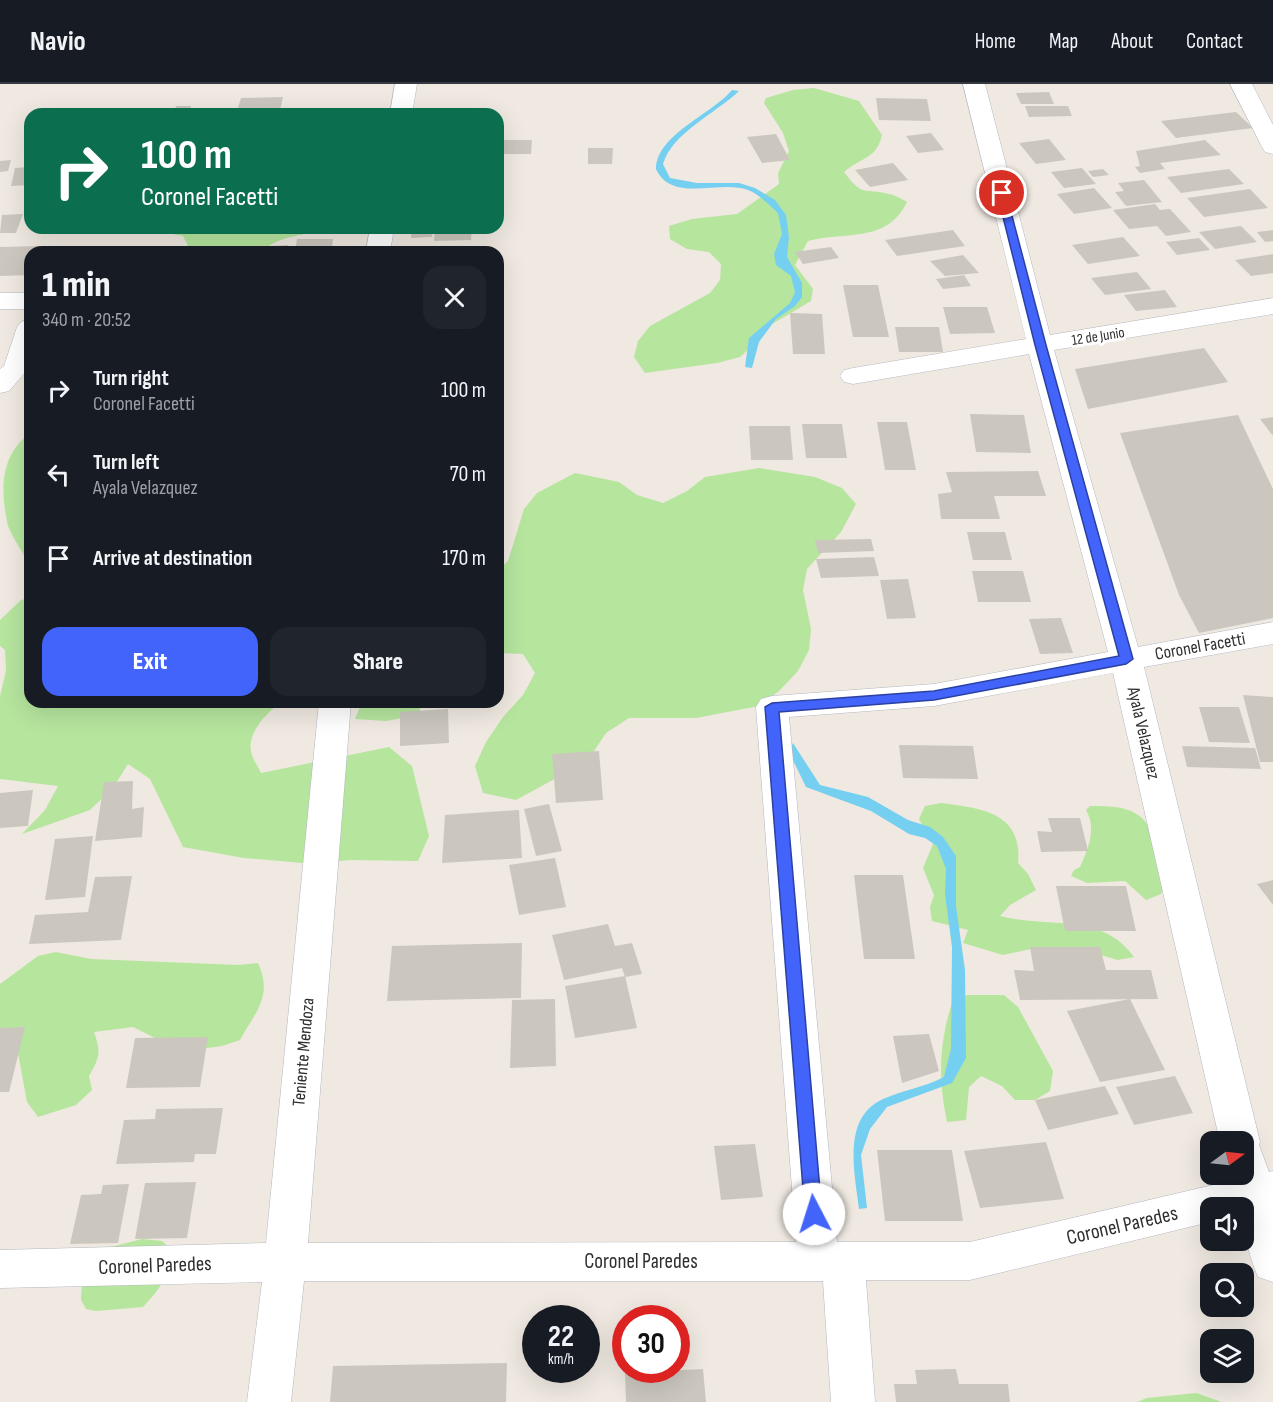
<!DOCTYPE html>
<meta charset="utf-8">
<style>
:root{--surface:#171b24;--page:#20242c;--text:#f1f3f6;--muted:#9ea1a6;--line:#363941;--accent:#4264fb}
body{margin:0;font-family:"Sofia Sans Condensed",sans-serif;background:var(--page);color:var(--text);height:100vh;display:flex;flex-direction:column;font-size:22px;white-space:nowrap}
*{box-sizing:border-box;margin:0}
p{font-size:20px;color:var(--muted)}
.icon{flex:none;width:33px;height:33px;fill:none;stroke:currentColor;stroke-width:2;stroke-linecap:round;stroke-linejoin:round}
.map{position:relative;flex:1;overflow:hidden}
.panel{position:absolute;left:24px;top:162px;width:480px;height:462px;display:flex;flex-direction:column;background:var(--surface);border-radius:18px;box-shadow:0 6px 24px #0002}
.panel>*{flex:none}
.guide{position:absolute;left:24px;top:24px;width:480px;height:126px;border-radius:18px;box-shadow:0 6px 24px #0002;background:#0b6e4f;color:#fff;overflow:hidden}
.needle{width:39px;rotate:75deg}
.controls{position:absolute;left:1200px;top:1047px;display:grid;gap:12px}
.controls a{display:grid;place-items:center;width:54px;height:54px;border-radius:12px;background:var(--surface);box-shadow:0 6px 24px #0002;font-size:30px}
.speed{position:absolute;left:522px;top:1221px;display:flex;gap:12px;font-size:30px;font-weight:700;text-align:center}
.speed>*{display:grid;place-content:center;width:78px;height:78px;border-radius:50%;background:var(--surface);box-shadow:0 6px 24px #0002;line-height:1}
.speed small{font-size:15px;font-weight:400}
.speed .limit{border:9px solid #d22;background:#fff;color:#111}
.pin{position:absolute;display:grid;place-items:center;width:51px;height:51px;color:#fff;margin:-26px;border:3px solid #fff;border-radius:50%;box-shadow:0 2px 6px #0007}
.me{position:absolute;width:66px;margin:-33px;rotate:355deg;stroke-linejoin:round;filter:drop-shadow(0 0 4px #0008)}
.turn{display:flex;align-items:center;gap:21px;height:126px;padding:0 18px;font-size:27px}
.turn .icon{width:78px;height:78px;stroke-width:2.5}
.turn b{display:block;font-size:42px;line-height:51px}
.round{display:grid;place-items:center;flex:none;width:63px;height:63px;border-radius:18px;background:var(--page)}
.overview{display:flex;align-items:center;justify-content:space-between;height:102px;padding:0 18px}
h1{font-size:36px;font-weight:800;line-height:45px}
.button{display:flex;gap:12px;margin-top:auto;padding:12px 18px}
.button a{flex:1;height:69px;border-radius:18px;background:var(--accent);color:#fff;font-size:24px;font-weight:800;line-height:69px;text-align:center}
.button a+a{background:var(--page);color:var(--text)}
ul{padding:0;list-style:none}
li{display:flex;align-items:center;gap:18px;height:84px;padding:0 18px}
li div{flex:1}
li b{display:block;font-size:22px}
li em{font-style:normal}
header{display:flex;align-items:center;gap:36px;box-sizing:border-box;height:84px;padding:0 30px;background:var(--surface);border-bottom:2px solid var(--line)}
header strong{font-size:28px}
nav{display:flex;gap:33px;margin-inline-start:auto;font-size:21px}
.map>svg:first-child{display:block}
</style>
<header>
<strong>Navio</strong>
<nav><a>Home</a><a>Map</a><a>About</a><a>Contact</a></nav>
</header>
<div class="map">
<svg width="1273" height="1318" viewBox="0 0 1273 1318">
<rect width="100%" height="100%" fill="#efe9e1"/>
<path fill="#b6e59e" d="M814,4L859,17L882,51C876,76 861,73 844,88C864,115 864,103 889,110C895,111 902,115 907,118C887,160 844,147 808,157L795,181L813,205L811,217L762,246L754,260L740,273L717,279L645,289L634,273L638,257L650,242L710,209L720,196L721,180L709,168L687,165L670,155L669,142L692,135L737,130L779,100L778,89L789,67L783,49L764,19L766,14L793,6Z
M141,144H327C306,152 278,151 261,168H191L183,152Z
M30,349V483C24,469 14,457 8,442C0,405 0,372 30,349Z
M759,384L815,393L842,404L856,420L841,448L807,485L803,506L811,545L809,566L798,587L779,607L759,622L696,634H629L606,649L592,670L571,686L516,716L483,709L475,682L486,658L503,633L523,611L535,589L523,570L498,569V486L508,477L524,425L537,409L575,389L619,398L637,411L663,419L687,407L705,393Z
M30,514V618H283C268,626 247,649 251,667C252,675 258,682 261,689L389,663L412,682L429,752L418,777L349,776L314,780L244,774L183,763L150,695L128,680L113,704L90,726L22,750L45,726L58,702L0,695V612L6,587L5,566L0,562V536L21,516Z
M362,618H421L419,631L386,637L355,635Z
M941,719C980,724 1023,728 1018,779L1028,790L1036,806L1010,821L1000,832C1048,845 1101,827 1134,873L1118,876L1080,865L1040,863L1003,871L963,859L968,846L932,837L930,823L934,811L923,784L933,760L919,735L925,722Z
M1090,722C1114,722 1137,722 1150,744L1164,803L1161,810L1146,816L1125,797L1087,799L1071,792L1074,786L1080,783C1088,765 1097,745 1086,726Z
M56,868L91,875L239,881L258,879C273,912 256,927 240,956L222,962L199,965L163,958L133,943L94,948C101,968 100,973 89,992L92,1006L76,1021L38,1033L27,1018L16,958L0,949V900L38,872Z
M967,911H1004L1018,923L1053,987L1050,1007L1035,1016H1015L1002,1002L981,992L969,1003L966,1036L947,1038C938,995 939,960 952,919Z
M142,1155L162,1157L170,1164C166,1196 165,1199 143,1223L96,1227L86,1225L81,1216L82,1197L111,1163Z
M1196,1309L1222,1318H1137L1147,1314Z"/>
<path fill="#75cff0" d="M732,6L739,7C715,30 673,48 663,80L670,94L697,99H739L755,104L775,116L786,131L789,153L787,173L802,199V213L795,222L776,235L759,258L752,284L745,283L749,254L790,219L795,208L791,192L776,181L774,170L782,150L778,129C770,122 759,110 748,106C720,95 672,120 656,85C657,50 711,31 732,6Z
M793,659L820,701L868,713L908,736L930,743L943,753L956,772V822L965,886L966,974L952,999L887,1023L870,1045L861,1071L867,1124L859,1125C855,1090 841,1034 883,1015C903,1006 925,1003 944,993L951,965L952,863L945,810L946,785L937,762L925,754L909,750L871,727L806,703L789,668Z"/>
<path fill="#cbc7bf" d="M1049,8L1054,20H1021L1016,9Z
M283,13L279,30H236L241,14Z
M876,14L927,15L931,37L879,36Z
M176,22H191L189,30H174Z
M1025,22H1068L1072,32L1029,33Z
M1236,28L1253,44L1176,54L1161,37Z
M931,49L944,66L918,69L906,52Z
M776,50L790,76L762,79L747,53Z
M1049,55L1066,76L1036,80L1019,59Z
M498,56H532L531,70H498Z
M1205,56L1221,71L1160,79L1165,85L1140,89L1135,83L1140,82L1136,67Z
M588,64H613L612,80H588Z
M11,76L8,87L0,88V77Z
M893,79L908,96L870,103L855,86Z
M29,83L27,92H30V101L11,102L15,84Z
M1082,84L1096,100L1064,104L1051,88Z
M1103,85L1109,91L1093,93L1088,87Z
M1229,85L1244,100L1181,109L1167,93Z
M1144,96L1162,118L1126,122L1115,108L1124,107L1118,99Z
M1094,104L1112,124L1074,130L1057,110Z
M1250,105L1268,124L1204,133L1187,114Z
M1155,120L1160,126L1170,125L1191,148L1166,152L1157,142L1129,145L1113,126Z
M23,130L16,149H0L2,131Z
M1241,142L1257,158L1215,165L1199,148Z
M411,144H432V153L411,154Z
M435,144H472L471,156L434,157Z
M953,146L965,162L897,172L885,156Z
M1273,146V157L1265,158L1257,148Z
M1123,153L1140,172L1088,180L1072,161Z
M1199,154L1210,166L1177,171L1166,158Z
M297,155H333L332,164H348L347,168H295Z
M288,161V168H254V163Z
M40,162L38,168H30V191L0,192V163Z
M831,163L839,174L803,180L795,168Z
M1273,170V189L1251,192L1235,176Z
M963,171L979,189L945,192L930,177Z
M1137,188L1151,205L1105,211L1091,194Z
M964,191L971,202L943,205L936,195Z
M843,201H878L889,253H853Z
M1165,206L1177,223L1136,227L1124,211Z
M943,223H987L995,249L950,250Z
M790,229L822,230L825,270H793Z
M895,243H939L943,268H899Z
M1204,264L1228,298L1088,325L1075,285Z
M970,330L1024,331L1031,369L976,368Z
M1238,331L1273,405V534L1199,549L1179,511L1120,349Z
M1273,333V352L1260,335Z
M877,338H907L916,386H885Z
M802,340H842L847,374H806Z
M749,342H790L793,376H751Z
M1038,387L1046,412H994L1000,435H941L938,410L952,408L946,388Z
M967,448H1005L1012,476H973Z
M871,455L874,467L818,469L815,456Z
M874,473L879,492L821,494L816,475Z
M972,487H1023L1031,518H978Z
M908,495L916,534L887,535L880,496Z
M1061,534L1073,569L1040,570L1029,535Z
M1243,611L1273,613V678H1260Z
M1199,623H1239L1250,659L1209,658Z
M448,625L449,659L400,662V628Z
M899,661L973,662L978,695L903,694Z
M1182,662L1255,664L1261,685L1187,683Z
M599,667L603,716L556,719L552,670Z
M133,697L132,725L144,723L142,753L95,757L104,698Z
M33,706L28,742L0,744V709Z
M549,720L562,767L536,772L524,725Z
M519,726L522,774L442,779L445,731Z
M1048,734H1080L1088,767L1041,768L1037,747L1052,748Z
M93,752L85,813L45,816L55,755Z
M555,774L566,823L519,831L509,781Z
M854,791H903L915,875H864Z
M132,792L121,856L29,860L35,831L88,828L95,793Z
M1273,796V821L1257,800Z
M1056,802H1126L1136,847H1065Z
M608,840L615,862L632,859L642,890L625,893L622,884L564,896L552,851Z
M522,859L521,914L387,917L392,862Z
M1030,863H1100L1106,886H1151L1158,915L1020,916L1014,886L1034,887Z
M625,892L637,944L575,954L565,902Z
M555,915L556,982L510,984L512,916Z
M1130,915L1165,986L1100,998L1067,927Z
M25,943L9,1008H0V944Z
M929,950L939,987L902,999L893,952Z
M208,953L200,1003L126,1004L135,954Z
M1175,992L1193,1029L1134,1041L1116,1003Z
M1105,1002L1119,1030L1048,1046L1035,1016Z
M223,1024L216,1070H195L194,1078L116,1080L124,1036L155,1035L156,1025Z
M1046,1058L1064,1115L980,1124L964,1067Z
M755,1060L763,1113L721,1116L714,1062Z
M877,1066H952L963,1137H885Z
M196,1098L187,1154L135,1155L145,1099Z
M129,1100L118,1159L70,1160L81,1111L101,1110L103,1101Z
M507,1279L506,1318H330L333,1282Z
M703,1285L706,1318H626L625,1289Z
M956,1285L959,1300H1008L1010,1318H896L894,1300H917L915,1286Z"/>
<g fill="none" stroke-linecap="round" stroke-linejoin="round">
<g stroke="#b4b7c1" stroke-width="1">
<path id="street" d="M395,0H417L412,30H390Z
M963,0H985L1050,251L1273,214V230L1054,266L1138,563L1273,538V560L1144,583L1260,1058L1259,1061L1269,1088L1273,1087V1198L1258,1193C1248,1170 1244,1148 1244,1124H1210V1138L970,1196H866L875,1318H831L823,1197H304L291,1318H247L262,1198L0,1204V1166L266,1159L319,618H351L308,1159L796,1158L756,623L761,615L772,612L934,600L1108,568L1029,270L853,300L844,298L840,292L844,286L853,284L1026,255ZM1113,589L1220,1058H1244V1090H1229L1230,1097L970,1158H837L789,633L934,622Z
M1230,0H1252L1273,41V70L1265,68L1262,63Z
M370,144H394L390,168H366Z
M0,209H30V225H0Z
M30,235L29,284L9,307L0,309V285L4,282L17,243L21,238Z"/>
</g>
<use href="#street" fill="#fff" fill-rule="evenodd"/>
</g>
<path fill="#4264fb" stroke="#2b41a3" stroke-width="1.5" d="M1002,106L1006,109L1046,261L1133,575L1126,580L934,616L779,628L822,1130L820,1136L814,1138L808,1136L805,1130L765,623L772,619L934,607L1119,572L1035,261L997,109Z"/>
<g text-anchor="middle" stroke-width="6" stroke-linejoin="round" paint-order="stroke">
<g font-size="15" fill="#2e2e2e" stroke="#fff">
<text transform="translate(1098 252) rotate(-9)" y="5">12 de Junio</text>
</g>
<g font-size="18" fill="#2e2e2e" stroke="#fff">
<text transform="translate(1200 562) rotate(-10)" y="6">Coronel Facetti</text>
<text transform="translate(1144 649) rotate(77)" y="6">Ayala Velazquez</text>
<text transform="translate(303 968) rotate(-85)" y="6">Teniente Mendoza</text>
</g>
<g font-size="21" fill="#2e2e2e" stroke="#fff">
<text transform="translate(1122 1141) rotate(-13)" y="7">Coronel Paredes</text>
<text x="641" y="1184">Coronel Paredes</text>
<text transform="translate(155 1181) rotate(-2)" y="7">Coronel Paredes</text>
</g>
</g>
</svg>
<div class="controls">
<a><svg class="needle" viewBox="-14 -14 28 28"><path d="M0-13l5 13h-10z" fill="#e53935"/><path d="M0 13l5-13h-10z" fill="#9ea1a6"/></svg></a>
<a><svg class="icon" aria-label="sound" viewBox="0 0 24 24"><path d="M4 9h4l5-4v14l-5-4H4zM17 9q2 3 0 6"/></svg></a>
<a><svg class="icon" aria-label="search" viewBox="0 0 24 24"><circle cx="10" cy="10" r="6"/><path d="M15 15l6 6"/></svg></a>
<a><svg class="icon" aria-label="layers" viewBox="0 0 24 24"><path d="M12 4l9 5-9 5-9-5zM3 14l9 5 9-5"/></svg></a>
</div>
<div class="speed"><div>22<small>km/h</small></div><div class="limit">30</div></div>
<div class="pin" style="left:1002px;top:109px;background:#d93025"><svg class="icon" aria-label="arrive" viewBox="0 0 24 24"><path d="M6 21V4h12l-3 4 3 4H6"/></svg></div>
<svg class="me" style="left:814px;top:1130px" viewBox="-20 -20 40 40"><circle r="19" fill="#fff"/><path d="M0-13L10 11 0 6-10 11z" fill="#4264fb"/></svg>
<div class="guide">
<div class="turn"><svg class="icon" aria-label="right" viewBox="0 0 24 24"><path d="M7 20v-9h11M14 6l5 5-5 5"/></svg><div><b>100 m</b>Coronel Facetti</div></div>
</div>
<section class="panel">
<div class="overview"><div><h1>1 min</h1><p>340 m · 20:52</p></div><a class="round"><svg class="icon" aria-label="close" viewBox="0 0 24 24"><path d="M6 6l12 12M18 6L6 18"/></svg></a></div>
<ul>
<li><svg class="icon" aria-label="right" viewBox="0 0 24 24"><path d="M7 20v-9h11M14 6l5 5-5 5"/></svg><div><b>Turn right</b><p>Coronel Facetti</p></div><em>100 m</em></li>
<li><svg class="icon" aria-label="left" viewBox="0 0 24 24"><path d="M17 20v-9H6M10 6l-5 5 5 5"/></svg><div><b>Turn left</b><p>Ayala Velazquez</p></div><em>70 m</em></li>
<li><svg class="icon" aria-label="arrive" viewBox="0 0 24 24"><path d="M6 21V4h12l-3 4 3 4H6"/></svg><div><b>Arrive at destination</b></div><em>170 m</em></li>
</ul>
<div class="button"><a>Exit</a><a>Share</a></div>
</section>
</div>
